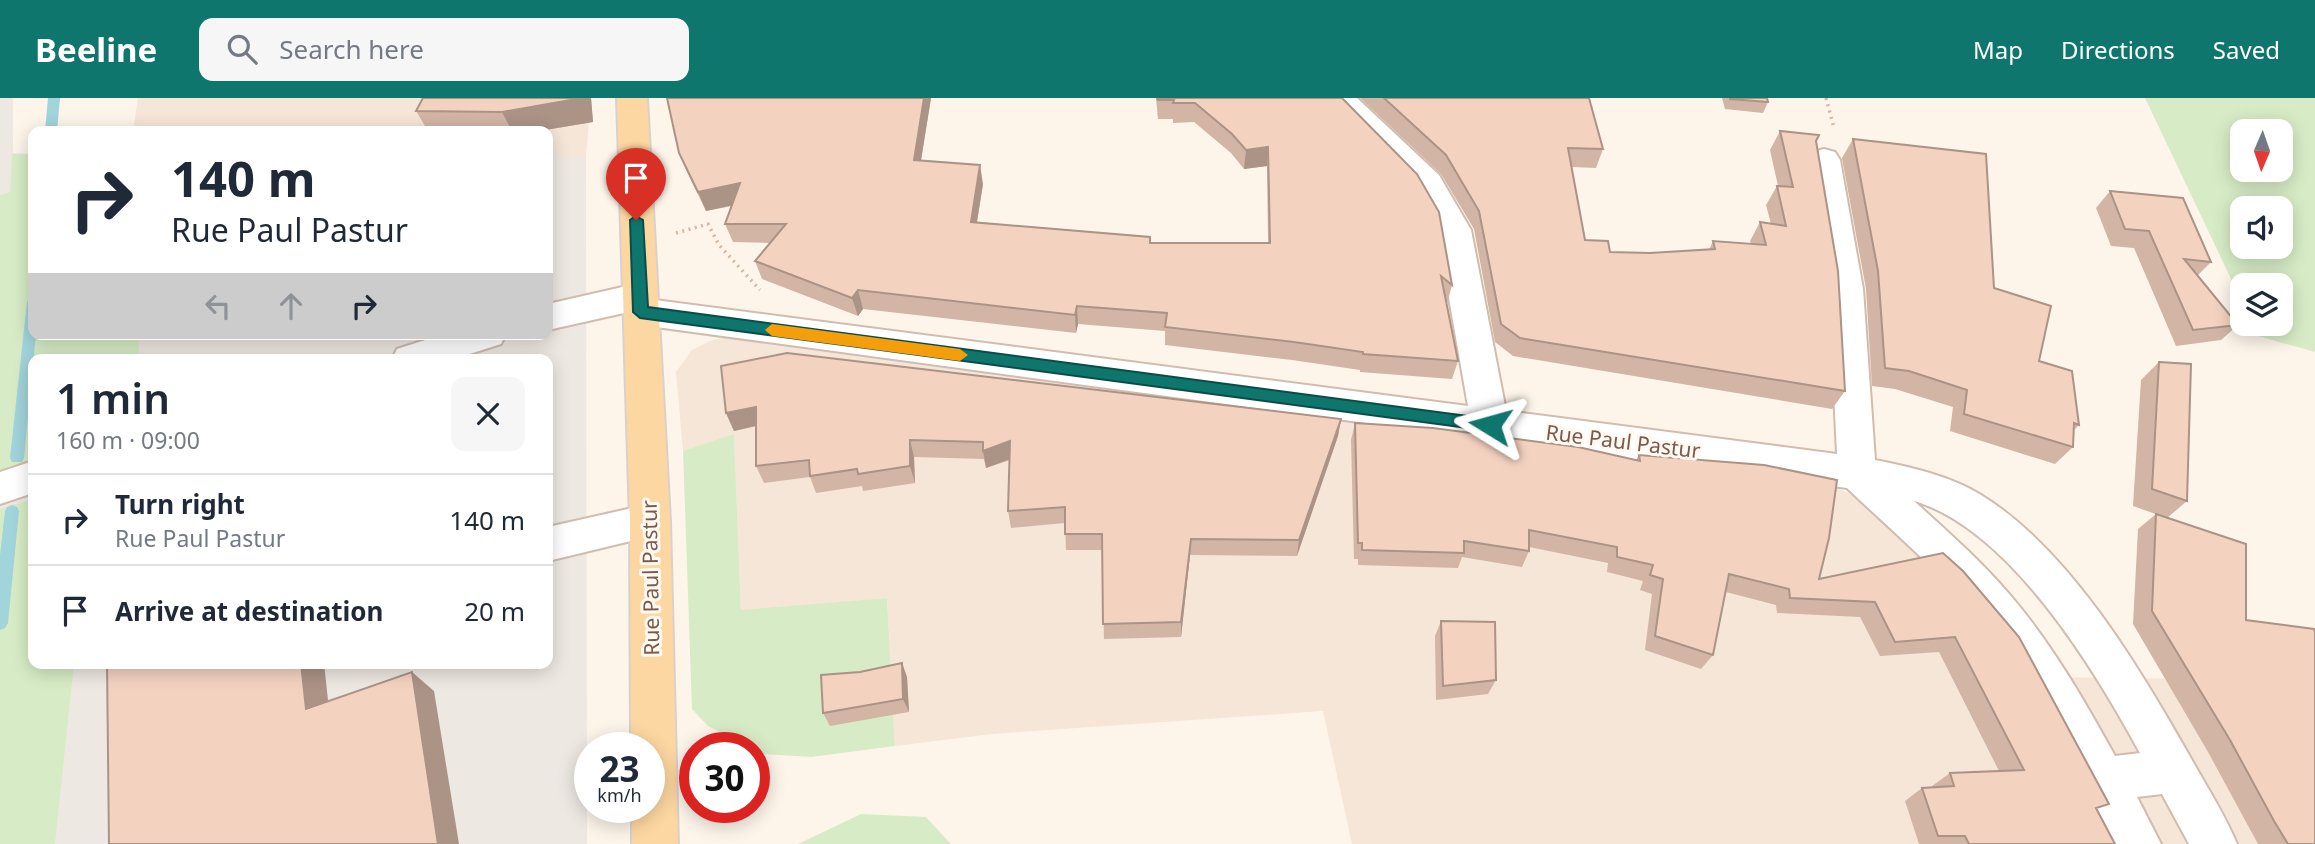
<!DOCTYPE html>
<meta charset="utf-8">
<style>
:root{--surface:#fff;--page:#f6f6f7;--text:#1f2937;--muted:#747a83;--line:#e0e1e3;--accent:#0f766e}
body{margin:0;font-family:"Noto Sans",sans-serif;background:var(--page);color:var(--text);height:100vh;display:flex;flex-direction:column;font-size:26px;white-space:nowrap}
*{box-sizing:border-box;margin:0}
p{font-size:23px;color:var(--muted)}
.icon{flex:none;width:38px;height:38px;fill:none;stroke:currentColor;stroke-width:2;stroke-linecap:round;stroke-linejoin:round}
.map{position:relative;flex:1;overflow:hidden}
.details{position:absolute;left:28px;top:256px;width:525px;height:315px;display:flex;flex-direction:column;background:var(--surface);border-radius:14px;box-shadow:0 4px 18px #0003}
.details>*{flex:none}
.top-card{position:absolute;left:28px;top:28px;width:525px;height:214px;border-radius:14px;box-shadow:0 4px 18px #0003;background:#fff;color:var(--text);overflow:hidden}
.needle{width:46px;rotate:182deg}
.fabs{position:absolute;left:2230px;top:21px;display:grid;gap:14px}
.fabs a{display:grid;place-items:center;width:63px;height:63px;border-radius:14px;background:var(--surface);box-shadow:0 4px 18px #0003;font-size:35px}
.speed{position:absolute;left:574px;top:634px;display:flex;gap:14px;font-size:35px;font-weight:700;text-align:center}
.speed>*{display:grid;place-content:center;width:91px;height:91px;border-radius:50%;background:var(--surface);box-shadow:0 4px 18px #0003;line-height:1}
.speed small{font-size:18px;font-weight:400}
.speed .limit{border:10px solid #d22;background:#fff;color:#111}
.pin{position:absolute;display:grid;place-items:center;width:60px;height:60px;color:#fff;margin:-72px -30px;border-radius:50% 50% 50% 0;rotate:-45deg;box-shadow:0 0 7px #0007}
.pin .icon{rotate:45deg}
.me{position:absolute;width:77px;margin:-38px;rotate:278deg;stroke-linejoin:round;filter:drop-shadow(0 0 5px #0008)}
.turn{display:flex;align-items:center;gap:24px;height:147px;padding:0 28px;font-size:32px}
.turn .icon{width:91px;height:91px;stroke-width:2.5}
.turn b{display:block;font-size:49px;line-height:60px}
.lanes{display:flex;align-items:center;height:66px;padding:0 28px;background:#0003;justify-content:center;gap:35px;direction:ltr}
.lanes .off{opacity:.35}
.round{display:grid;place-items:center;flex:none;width:74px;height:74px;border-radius:14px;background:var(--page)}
.head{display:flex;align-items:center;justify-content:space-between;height:119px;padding:0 28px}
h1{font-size:42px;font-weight:600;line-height:52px}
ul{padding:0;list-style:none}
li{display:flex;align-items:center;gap:21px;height:91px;padding:0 28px;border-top:2px solid var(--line)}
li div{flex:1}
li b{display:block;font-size:26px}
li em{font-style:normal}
header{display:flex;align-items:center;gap:42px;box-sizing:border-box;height:98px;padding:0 35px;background:var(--accent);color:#fff}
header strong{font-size:33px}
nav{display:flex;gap:38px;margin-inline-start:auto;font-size:24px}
.search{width:490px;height:63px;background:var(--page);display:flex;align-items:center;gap:18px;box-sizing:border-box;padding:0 24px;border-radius:14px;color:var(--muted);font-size:26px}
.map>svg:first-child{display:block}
</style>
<header>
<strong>Beeline</strong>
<div class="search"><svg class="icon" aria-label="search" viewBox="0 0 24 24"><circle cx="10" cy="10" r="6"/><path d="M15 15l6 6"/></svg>Search here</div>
<nav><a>Map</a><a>Directions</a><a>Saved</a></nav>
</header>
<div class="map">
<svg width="2315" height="746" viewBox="0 0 2315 746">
<rect width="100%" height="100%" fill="#fdf5ea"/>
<path fill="#f5e6d7" d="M138,0H591L586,59H548V33H133Z
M736,237L1824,385L1863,401L1894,421L2037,579L2315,582V746H1352L1323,613L992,636L895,648L887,500L741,513L734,337L683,353L676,274L692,252L710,243Z"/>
<path fill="#eee8e2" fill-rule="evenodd" d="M0,0H13V55L33,56V236H548V59H586L587,746H0ZM33,261H548V565H33Z"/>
<path fill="#d7ecc6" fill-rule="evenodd" d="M2145,0H2315V254L2258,238L2252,226H2280V187H2242V204ZM2280,33V72H2242V33ZM2280,110V149H2242V110Z
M12,56H33V236H138L139,261H33V362L0,373V97L10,94Z
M734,336L741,512L887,500L895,648L811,659L762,656L754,649H749L708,628L692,611L683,353Z
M33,401V565H74L55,746H0V411Z
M861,716L926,719L951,746H798Z"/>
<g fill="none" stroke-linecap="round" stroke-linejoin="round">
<path fill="#a2d4db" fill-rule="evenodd" d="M48,0H60L57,33H45Z
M33,199V236H36L24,360L22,364H12L10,360L27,204Z
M12,407L17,409L19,413L8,525L5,530L0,532V457L5,413L7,409Z"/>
<g stroke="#d1bcae" stroke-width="4">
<path id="minor" d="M1323,0H1357L1439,77L1471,132L1506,313L1837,356L1829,191L1808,62L1813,54L1824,51L1835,54L1840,62L1863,191L1875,362C1911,369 1950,378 1981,397C2069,451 2139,569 2189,657C2205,686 2224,715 2237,746H2189L2162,696L2137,699L2161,746H2113C2073,669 2036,589 1980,521C1940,473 1892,433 1847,390L641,227L629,223L624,215L548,232V206L640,185L652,189L657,198L655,202L1468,308L1437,132L1415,93ZM1914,403C2010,431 2095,572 2140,655L2115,658C2084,602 2052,546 2010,497C1981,463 1947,433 1914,403Z
M444,236H506L501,246L454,261H392L397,251Z
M33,363V395L0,406V374Z
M650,406L664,411L670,423L664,435L548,463V429Z"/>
</g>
<g stroke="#dad1cd" stroke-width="4">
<path id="major" d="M617,0H647L670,423L678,746H632V709H649V649H631L630,423Z"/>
</g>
<path stroke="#dab5a2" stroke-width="3.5" stroke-dasharray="2 4.5" stroke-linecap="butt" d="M1826,0L1834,30
M676,135L708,126L719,147L760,192"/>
<use href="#minor" fill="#fff" fill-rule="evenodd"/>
<use href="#major" fill="#fdd7a1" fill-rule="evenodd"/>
</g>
<path fill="#d2b5a5" d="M423,0H591L593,24L539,33H428L416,13Z
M667,0H931L921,62L983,86L977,124L1150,139V145H1268L1267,68L1244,71L1231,55L1194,24L1173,25V21H1158L1156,0H1342L1452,187L1447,206L1446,205L1458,263L1452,281L1360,274V272L1292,262L1165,247V233L1078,226L1076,235L863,211L858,218L762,181L755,163L770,145L733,144L725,126L732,108L706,113L687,74L679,55Z
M1360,0H1589L1603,51L1596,70L1572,69L1585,142L1610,154L1650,155L1709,152L1713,143L1751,146L1750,143L1760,124L1771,126L1766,107L1777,88H1778L1770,52L1780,33L1816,43L1845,293L1832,311L1513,258L1495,244L1474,131L1441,76Z
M1722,0H1767L1768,4L1763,15L1725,11Z
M1853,41L1994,190L2079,327L2073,333V349L2055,366L1950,333L1953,309L1895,291L1872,288L1866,191L1842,60Z
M2110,93L2211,164L2197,178L2238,227L2221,242L2176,248L2134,150L2111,148L2096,110Z
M2159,264L2187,403L2167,420L2133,408L2141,282Z
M726,315L1341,321L1338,338L1297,458L1190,457L1181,539L1104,541L1102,452H1066L1065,425L1011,430L1008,413L1010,362L986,370L984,361L914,359L915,385L863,393L862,388L816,395L810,379L764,385L756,368V328L734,333Z
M1355,325L1636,362L1639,357L1819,481L1943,455L2097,713L2115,746H1919L1905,703L1922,690H1933L1932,688L1950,675L1999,673L1939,554L1880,558L1860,519L1777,515L1776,507L1726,494L1713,557L1701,571L1645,552L1652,496L1640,492L1643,483L1607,474L1608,465L1529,449V453L1522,469L1462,459L1458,470L1358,467V461H1354L1351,342Z
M2156,416L2246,522L2315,746H2258L2208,654L2133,526L2138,431Z
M1441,523L1496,582L1488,596L1436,602L1435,538Z
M902,565L907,579L909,614L830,628L823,615L860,574Z"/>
<path fill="#ab9386" d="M582,0H591L593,24L539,33H512L502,14Z
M924,0H931L918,81L914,62Z
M1268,49L1267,68L1244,71L1246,52Z
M980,67L983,86L974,142L971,124Z
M740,85L747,104L706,113L698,94Z
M858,192L863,211L858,218L852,200Z
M1077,208L1078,226L1076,235L1075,217Z
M756,309L764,326L734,333L726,315Z
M1341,321L1338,338L1297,458L1299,442Z
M910,342L914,359L915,385L910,368Z
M1010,343L1013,360L986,370L983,353Z
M1191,441L1190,457L1181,539V524Z
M301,565H324L331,630L306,611Z
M902,565L907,579L909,614L903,601Z
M412,574L434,593L459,746H438Z"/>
<path fill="#f4d2c0" stroke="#ab9386" stroke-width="2" d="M423,0H582L502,14L416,13Z
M667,0H924L914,62L980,67L971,124L1150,139V145H1270L1268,49L1246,52L1232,36L1195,5H1173L1174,2H1158L1157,0H1342L1417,76L1439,114L1452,187L1441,178L1458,263L1363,256V254L1294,244L1165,229L1167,215L1077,208L1075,217L858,192L852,200L755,163L786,126H725L740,85L698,94L679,55Z
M1384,0H1589L1603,51L1568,50L1585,142L1608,143L1610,154L1650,155L1715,151L1713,143L1766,147L1760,124L1786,128L1777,88L1793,89L1780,33L1819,37L1816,43L1838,173L1845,293L1520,240L1501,226L1479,113L1446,57Z
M1730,0H1767L1768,4L1730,1Z
M290,32L361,33H290Z
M1853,41L1986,56L1994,190L2051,208L2039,263L2072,273L2079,327L2074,325L2073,349L1964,316L1967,292L1909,273L1885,270L1878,173Z
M2110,93L2183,100L2211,164L2184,161L2238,227L2193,232L2149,133L2125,131Z
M787,255L1341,321L1299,442L1191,441L1181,524L1103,526L1102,436H1065V409L1008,413L1010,343L983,353V344L910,342V368L858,376L857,371L810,378L809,362L756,368V309L726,315L721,268Z
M475,257L476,261H390Z
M2159,264L2191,266L2187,403L2152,391Z
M1355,325L1433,330L1578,349L1640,363L1639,357L1764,367L1837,382L1829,440L1819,481L1943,455L1963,473L2019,539L2109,706L2096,710L2115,746H1969L1965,738H1938L1922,690L1954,688L1950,675L2024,672L1955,539L1895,544L1875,504L1790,500L1789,491L1729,476L1713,557L1655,538L1663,481L1650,477L1653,467L1617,459V449L1529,432V453L1464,443V455L1362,452V445H1358Z
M2156,416L2246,446V522L2314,531L2315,534V746H2288L2274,723L2230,642L2152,513Z
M1441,523L1495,524L1496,582L1443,588Z
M107,565H301L306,611L412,574L438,746H109Z
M902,565L903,601L823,615L821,577L860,574Z"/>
<path fill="#0f766e" stroke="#0a4d48" stroke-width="2" d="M636,118L643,122L648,209L1490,321L1497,327L1490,333L640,220L633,214L630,122Z"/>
<path fill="#f59e0b" d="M772,226L960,251L968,257L960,263L772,238L765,232Z"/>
<g text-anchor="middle" stroke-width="6" stroke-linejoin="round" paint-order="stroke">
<g font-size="21" fill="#7a5a4b" stroke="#fff9f1">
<text transform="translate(1623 344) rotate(7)" y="7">Rue Paul Pastur</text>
<text transform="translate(651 480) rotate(-91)" y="7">Rue Paul Pastur</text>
</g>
</g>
</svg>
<div class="fabs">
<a><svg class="needle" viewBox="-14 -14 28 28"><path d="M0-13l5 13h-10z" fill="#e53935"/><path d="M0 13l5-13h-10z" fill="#747a83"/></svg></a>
<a><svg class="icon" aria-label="sound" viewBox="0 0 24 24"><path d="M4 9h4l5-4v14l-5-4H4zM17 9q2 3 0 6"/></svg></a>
<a><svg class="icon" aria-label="layers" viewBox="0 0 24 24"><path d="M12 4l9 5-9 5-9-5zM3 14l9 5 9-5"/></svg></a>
</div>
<div class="speed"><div>23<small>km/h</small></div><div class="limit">30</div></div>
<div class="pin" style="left:636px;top:122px;background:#d93025"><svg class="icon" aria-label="arrive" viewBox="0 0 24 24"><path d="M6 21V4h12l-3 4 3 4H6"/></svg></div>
<svg class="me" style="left:1490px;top:327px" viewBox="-20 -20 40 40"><path d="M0-17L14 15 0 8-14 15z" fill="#0f766e" stroke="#fff" stroke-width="4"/></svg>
<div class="top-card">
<div class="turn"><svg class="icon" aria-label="right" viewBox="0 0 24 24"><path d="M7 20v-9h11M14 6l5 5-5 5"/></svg><div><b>140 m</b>Rue Paul Pastur</div></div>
<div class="lanes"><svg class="icon off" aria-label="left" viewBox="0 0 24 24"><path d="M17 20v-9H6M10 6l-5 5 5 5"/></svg><svg class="icon off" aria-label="ahead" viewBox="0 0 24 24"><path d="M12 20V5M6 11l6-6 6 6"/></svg><svg class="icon" aria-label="right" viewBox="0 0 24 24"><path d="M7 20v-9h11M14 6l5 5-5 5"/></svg></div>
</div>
<section class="details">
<div class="head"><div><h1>1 min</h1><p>160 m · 09:00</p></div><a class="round"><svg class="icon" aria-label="close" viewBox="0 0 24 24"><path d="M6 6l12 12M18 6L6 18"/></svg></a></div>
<ul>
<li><svg class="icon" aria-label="right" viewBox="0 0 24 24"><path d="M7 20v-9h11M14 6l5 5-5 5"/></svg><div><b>Turn right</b><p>Rue Paul Pastur</p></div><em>140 m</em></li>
<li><svg class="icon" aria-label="arrive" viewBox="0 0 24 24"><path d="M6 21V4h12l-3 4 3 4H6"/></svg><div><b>Arrive at destination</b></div><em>20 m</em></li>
</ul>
</section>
</div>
